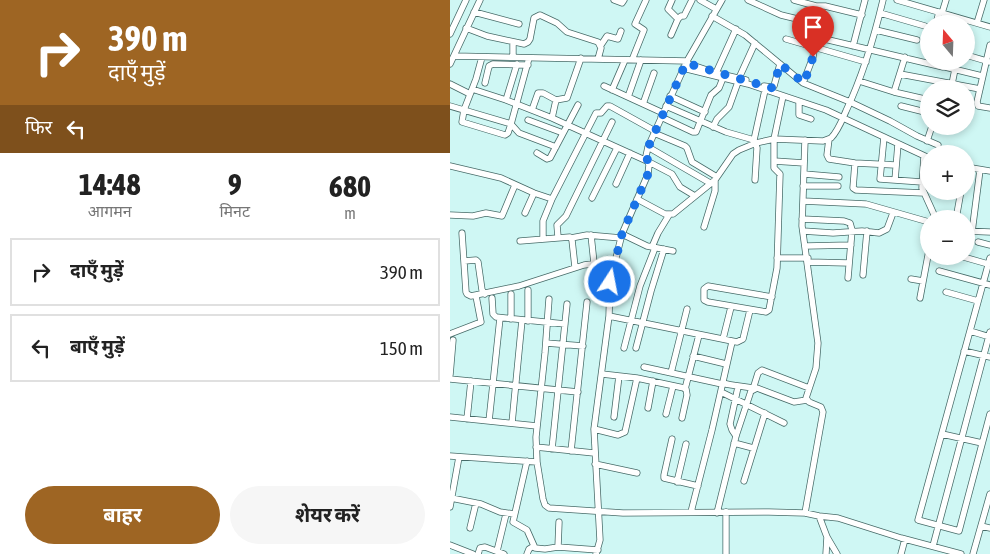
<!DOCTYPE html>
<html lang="hi">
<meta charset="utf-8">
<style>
:root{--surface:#fff;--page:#f6f6f6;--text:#222;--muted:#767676;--line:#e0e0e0;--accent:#9e6523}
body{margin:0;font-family:"Asap Condensed","Noto Sans Devanagari",sans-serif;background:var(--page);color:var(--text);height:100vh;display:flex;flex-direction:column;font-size:19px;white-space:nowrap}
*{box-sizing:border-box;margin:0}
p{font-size:16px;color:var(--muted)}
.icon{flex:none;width:28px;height:28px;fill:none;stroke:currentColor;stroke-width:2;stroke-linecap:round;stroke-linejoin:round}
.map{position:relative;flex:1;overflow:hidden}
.side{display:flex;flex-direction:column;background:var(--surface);width:450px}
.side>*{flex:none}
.hud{background:#9e6523;color:#fff;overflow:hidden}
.needle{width:32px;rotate:341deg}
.tools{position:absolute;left:470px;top:15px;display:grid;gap:10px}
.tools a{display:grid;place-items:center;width:55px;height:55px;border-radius:50%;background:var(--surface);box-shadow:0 2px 8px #0003;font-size:25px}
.pin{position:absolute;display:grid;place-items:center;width:42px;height:42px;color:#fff;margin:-51px -21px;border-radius:50% 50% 50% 0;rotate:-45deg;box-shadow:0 0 5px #0007}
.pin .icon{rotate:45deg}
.me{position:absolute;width:55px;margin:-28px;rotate:11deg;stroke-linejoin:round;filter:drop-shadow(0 0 4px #0008)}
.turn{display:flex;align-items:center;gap:18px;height:105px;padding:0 25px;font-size:22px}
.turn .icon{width:65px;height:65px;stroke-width:2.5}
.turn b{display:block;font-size:35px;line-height:42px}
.then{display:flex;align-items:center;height:48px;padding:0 25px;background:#0003;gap:10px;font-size:19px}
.eta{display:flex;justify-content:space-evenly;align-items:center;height:85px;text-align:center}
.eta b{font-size:30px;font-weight:700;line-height:35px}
.action{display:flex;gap:10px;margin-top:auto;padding:10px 25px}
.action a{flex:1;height:58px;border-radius:30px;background:var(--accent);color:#fff;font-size:20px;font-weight:700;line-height:58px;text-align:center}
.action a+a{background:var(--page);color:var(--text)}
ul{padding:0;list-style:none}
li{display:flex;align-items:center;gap:15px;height:68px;margin:0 10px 8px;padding:0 15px;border:2px solid var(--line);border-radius:0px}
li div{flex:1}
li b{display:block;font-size:19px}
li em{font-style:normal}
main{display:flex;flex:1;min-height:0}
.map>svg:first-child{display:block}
</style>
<main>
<section class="side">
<div class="hud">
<div class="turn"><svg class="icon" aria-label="right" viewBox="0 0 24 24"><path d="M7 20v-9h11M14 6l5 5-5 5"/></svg><div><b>390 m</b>दाएँ मुड़ें</div></div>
<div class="then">फिर<svg class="icon" aria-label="left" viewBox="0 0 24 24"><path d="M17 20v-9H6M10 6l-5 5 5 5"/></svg></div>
</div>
<div class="eta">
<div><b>14:48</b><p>आगमन</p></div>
<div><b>9</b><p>मिनट</p></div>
<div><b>680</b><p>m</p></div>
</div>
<ul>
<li><svg class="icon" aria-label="right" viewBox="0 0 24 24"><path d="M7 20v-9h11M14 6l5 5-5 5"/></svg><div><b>दाएँ मुड़ें</b></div><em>390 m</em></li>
<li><svg class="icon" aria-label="left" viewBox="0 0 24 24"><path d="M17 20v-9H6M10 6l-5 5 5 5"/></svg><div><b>बाएँ मुड़ें</b></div><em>150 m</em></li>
</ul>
<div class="action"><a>बाहर</a><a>शेयर करें</a></div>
</section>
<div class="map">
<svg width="540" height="554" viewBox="0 0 540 554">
<rect width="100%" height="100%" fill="#cff7f4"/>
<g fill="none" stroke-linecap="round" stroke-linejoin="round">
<g stroke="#476b68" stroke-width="7">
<path id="minor" d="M164,0L172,3L174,0
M250,0L266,9
M298,0L331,15L368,24L363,57L353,83
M344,0L366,6H375L412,15
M447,0L540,27
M24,12L69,24
M430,13L475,26
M492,13L496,0
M262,16L295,35L353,83L400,102L440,121L467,136L488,145
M228,19L231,16H234L242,0
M527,23L534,0
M486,24L489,12
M16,28L37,36L74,44L78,42L80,39L84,18L90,15L107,23L117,32L148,42L151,48L148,59
M426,30L467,40
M0,34L16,0
M221,35L228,19L218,9L222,0
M366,37L493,67L497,65L499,61
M336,39L416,62
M151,45L157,36L168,39L171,31
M540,45L527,102L528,106L540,108
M403,46L415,0
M516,55L540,62
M4,56L237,61
M32,57L26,79L14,110L12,122L55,135L58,133L61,124L79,58
M63,57V42
M182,60L194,30L185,24L196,0
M236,63L266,73L296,80
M0,64L30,0
M495,67L532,76
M233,68L298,84L376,110L479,158
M266,73L286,29
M450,74L530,89
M289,78L305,43
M409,81L444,92L479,100
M35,83L39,66L43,64L78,65
M0,84L20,94
M154,86L213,113
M314,86L321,87L324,86L330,64
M22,89L56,100L102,118L197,161L222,174L230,187L245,196
M500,89L502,84L505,69
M162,90L175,60
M444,92L455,57
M220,96L255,112
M178,97L191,60
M56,100L67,64
M349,102V115L361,119
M193,104L204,73
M0,106L61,124L69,133L106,147
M216,106L276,132L304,140L307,148L305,180
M451,106L479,113
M82,110L88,93H93L106,100
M211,117L243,132H246L261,95L269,88L273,78
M102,118L106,100L117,98L131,58
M78,120L113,133
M263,127L267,119L279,107L288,82
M204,133L235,146L237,148L242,162L267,177
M434,137L430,179L472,182
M379,139L377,155L379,159L405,163L445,165
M304,140L315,90
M355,140L352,226L368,343L366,368L356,398L359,402L371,407L373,412L355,513
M477,141L482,126
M198,147L260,183
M87,153L97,159L100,158L128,105
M474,156L472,188L486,219
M324,161L354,163
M405,163L403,188L406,190L474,193
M0,166L51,178L84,193L102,199L146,113H151L157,106H160L205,131
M516,167L540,171
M354,174L389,177
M445,180L448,144
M166,184L180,153
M353,186H388
M142,198L167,148
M187,199L215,214H223L265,180L283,154L289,150L306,143L324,139L373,141L381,138C388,131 392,120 396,111C413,75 424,38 433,0
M353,201L416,204L479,222
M75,213L84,193
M0,215L23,216L36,213L52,216L65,185
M352,219L394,221L400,223L402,230L398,278
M506,219L511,191
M254,227L265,191V180
M353,231L383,233L412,231L429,233L437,229L443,213
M516,231L540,232
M522,232L530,170
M12,233L16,292L17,294L21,296L69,286L134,265L164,261
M172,234L197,246L223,251
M141,235L144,263
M108,237L107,225L116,216L162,122
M93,238V221L102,199
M121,238L137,235L171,238
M70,241L120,237L122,240L125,267
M528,242L540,245
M356,246L401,245
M202,247L208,233L219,215
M510,256L538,264
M327,258H358
M494,258L495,256
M540,258L468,520L509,531L540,414
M14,261L26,260L28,262L32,290L35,294
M358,262L399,263
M489,271L540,285
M413,275L417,231
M461,279L473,281
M496,292L528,301
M61,294V319
M322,297L258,286L254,289V300L258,302L316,312L319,310L327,268L330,174L324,168V139L333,96
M42,298L43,314L46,317L115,324
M470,298L479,250
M99,299L95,353L86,437L87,462L93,499L95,505L99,508L173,513L319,512L355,513L369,516L388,518L451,538L511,554
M159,316L287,342L293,339L300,310
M78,321V290
M520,331L540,337
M0,334L31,322L26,296
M273,339L281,307
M96,343L133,346
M174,348L190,286L205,248
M186,348L201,291L214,249
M514,351L540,357
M243,356L276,364
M194,367L272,384
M221,373L237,309
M152,374L187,378L234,388L236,389L237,395L232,418
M0,375L3,340
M0,379L128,392
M272,383C283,386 292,386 303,388
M235,389L249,335
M303,389L308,373L312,370L359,388
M271,392L334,423
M198,408L203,381
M216,414L223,386
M0,417L87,426
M164,417L169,376
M17,419L21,381
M39,421L50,318
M62,423L72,320
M144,429L168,435L175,432L187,378
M492,434L532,443
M286,436L282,430L280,424L288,387
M222,439L214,475V478L248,486
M284,443L303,448
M86,447L144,453
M102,449L117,304
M121,451L137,302
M0,456L87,462
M77,461L63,522L77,530L85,548L95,549L108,547L148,550
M145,464L187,473
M294,481L315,413
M227,482L236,444
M1,498L31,504L50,512L64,514
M0,507L9,457
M241,512L262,430L282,342
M267,513L286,436L301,391L307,388L344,402L357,400
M369,516L377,537L387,554
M531,526L540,528
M20,528L26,503
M0,545L23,554
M483,546L540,332
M108,547L109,522
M47,551L56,514
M28,554L30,548L35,547L54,554
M77,554L79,549L84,546
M146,554L150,540L144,429L159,316L160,282L172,234L198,174L199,165L196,156L198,147L237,61L272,0
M276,554V512
M376,554L377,537
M451,554L455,539
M523,554L540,494"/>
</g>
<use href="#minor" stroke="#fff" stroke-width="5.5"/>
</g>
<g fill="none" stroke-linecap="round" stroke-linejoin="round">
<path stroke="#1a73e8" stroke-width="9" stroke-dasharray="0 16.2" d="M160,282L172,234L198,174L199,169L196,152L236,63L321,88L324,86L330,64L354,83L363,57"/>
</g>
</svg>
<div class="tools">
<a><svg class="needle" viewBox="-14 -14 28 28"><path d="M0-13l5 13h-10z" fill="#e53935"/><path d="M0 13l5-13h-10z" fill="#767676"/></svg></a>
<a><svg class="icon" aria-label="layers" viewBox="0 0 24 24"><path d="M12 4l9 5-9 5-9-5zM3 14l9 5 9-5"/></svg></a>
<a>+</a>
<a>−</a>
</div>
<div class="pin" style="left:363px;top:57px;background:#d93025"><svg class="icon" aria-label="arrive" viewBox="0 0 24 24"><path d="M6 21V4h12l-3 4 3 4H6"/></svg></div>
<svg class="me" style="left:160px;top:282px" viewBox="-20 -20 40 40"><circle r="17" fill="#1a73e8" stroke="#fff" stroke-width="3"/><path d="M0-11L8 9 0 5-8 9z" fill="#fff"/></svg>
</div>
</main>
